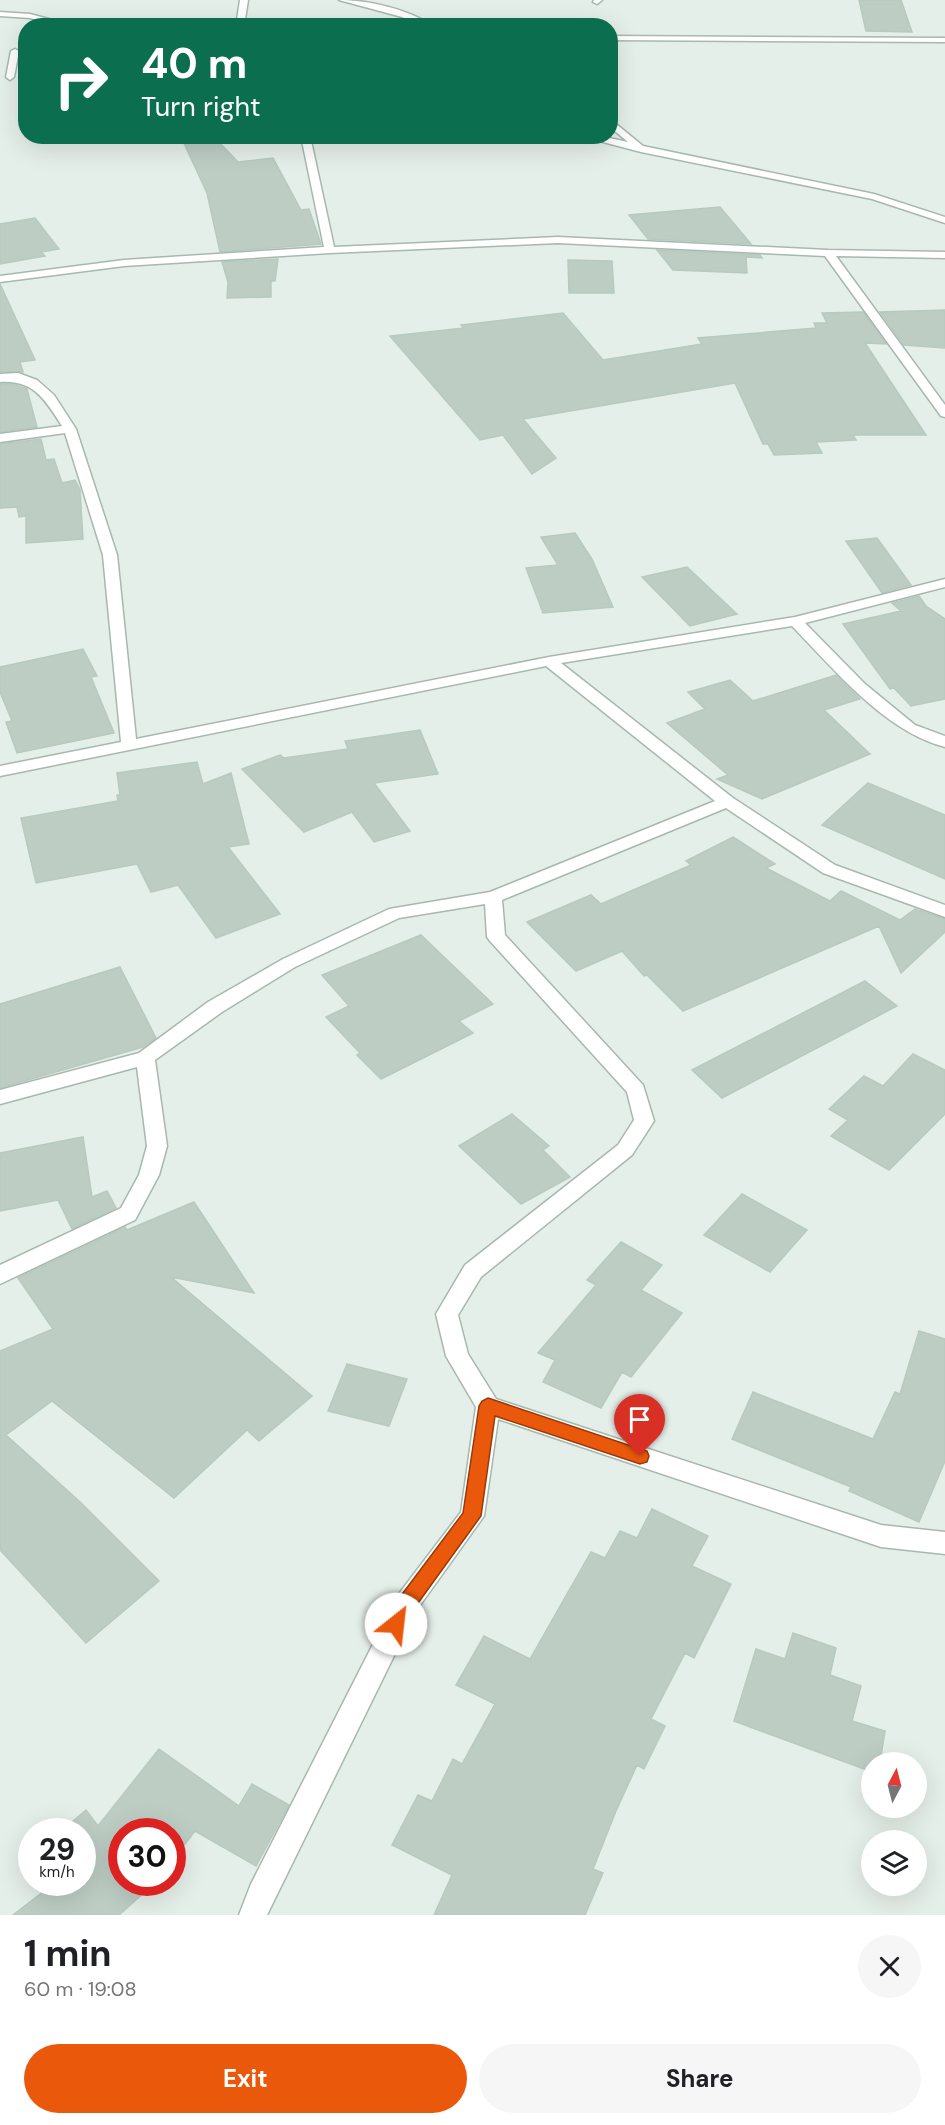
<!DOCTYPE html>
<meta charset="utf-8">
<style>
:root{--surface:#fff;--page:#f6f6f6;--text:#202124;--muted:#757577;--accent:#ea580c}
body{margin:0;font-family:"DM Sans",sans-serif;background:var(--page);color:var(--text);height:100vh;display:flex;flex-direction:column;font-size:22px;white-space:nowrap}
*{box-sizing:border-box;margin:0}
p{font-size:20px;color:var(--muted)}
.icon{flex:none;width:33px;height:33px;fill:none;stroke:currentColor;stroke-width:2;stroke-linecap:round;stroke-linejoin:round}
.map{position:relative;height:1915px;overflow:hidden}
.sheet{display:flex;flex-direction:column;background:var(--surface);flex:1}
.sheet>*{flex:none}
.top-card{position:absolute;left:18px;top:18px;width:600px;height:126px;border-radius:24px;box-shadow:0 6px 24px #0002;background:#0b6e4f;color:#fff;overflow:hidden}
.needle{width:39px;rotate:7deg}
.controls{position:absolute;left:861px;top:1752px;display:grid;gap:12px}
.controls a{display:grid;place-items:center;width:66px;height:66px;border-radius:50%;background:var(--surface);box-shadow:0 6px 24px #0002;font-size:30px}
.speed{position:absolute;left:18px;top:1818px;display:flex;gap:12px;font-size:30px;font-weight:700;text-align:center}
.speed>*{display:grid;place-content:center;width:78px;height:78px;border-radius:50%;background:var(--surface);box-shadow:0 6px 24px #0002;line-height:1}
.speed small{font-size:15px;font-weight:400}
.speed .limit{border:9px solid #d22;background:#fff;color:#111}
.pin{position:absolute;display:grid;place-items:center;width:51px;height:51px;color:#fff;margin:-62px -26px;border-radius:50% 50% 50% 0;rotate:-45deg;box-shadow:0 0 6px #0007}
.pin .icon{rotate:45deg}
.me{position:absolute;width:66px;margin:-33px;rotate:29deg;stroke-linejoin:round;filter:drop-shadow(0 0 4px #0008)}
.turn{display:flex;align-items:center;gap:21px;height:126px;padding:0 24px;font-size:27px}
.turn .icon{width:78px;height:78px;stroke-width:2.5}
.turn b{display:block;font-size:42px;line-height:51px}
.round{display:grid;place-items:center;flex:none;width:63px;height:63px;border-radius:32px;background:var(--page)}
.summary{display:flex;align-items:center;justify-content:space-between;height:102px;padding:0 24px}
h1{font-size:36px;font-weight:700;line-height:45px}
.cta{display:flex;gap:12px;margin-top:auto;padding:12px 24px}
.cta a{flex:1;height:69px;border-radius:36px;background:var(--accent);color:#fff;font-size:24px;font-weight:700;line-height:69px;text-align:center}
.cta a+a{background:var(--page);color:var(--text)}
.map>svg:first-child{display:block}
</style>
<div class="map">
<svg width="945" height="1915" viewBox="0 0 945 1915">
<rect width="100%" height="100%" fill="#e5efe9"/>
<path fill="#bdcdc4" stroke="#b7cabe" stroke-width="1.5" d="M859,0H901L912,32L866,31Z
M213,136L238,162L273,158L301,210L309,209L321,244L220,252L207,193L183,141Z
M720,207L751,244L648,239L629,215Z
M35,218L59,249L41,252L45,256L0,264V224Z
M657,250L760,255L762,258L746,257L747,273L673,270Z
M278,259L275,281H271V297L227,298L228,282L222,262Z
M568,260L612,261L614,293H569Z
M0,284L35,360L20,362L23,372H0Z
M945,310V348L904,345L880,312Z
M863,312L886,344L865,343L926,435H853L856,440L816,442L822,453L774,455L768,444H763L735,383L523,419L556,458L532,474L503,435L480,440L390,336L464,328L461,325L563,313L603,360L702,344L698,338L816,328L814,323H827L822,313Z
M0,384H12L27,389L37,427L0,432Z
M41,439L46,460L54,459L62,483L75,480L80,490L83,539L26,543V516L19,517L17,507L0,508V444Z
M575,533L592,559L613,607L543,613L526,568L558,565L541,537Z
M877,538L911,585L882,593L846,541Z
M687,567L737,614L690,626L642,577Z
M919,596L926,606L945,619V699L911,706L894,688L890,689L843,624L901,611L892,603Z
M83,649L97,676L91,677L114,733L17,753L6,722L12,721L0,692V667Z
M836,675L860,699L824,710L870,754L762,799L717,779L728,775L667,723L705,709L688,692L730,680L753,701Z
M420,730L438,774L374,783L410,831L374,842L352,812L304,832L242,769L280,755L284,758L348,749L345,741Z
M197,762L203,784L231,773L249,844L228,847L280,914L216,938L178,885L151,892L137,864L36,883L21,818L118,801L117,795H120L117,773Z
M868,783L945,815V879L822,825Z
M733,837L775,864L766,868L830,901L841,891L900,920L915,909L945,919V932L901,973L879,926L683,1011L647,975L644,976L622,951L576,971L527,922L591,895L601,904L691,865L686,861Z
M421,935L493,1004L459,1021L473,1033L381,1079L357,1055L360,1053L326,1017L349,1006L322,975Z
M120,967L156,1038L143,1047L0,1088V1004Z
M865,981L897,1006L722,1098L692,1070Z
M913,1054L945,1070V1114L889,1170L831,1136L848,1120L829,1109L864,1076L883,1086Z
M512,1114L549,1146L543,1150L570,1177L521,1204L459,1146Z
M83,1137L92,1197L107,1191L116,1208L72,1229L58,1200L0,1211V1153Z
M742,1194L807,1230L770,1272L704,1235Z
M194,1202L254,1293L171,1277L312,1396L259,1441L247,1430L174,1498L52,1401L6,1435L79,1501L159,1581L86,1643L0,1550V1351L53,1329L18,1278L125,1227L127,1230Z
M621,1242L662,1265L641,1290L682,1313L631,1377L622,1372L601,1408L543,1382L555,1360L538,1353L596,1285L587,1280Z
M919,1331L945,1339V1461L919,1522L849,1491L851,1487L732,1439L753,1392L873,1439L895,1392L900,1394Z
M347,1364L407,1379L389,1426L328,1411Z
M652,1509L708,1536L692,1566L731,1584L694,1658L685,1653L651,1719L665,1726L644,1769L637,1765L616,1811L593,1869L603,1873L585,1915H434L452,1875L392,1845L418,1795L432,1801L453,1759L462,1764L495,1704L456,1685L484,1636L530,1659L591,1552L605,1558L620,1531L637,1538Z
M793,1633L836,1648L830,1675L861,1686L852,1721L885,1731L880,1762H872V1772L734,1721L756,1649L785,1659Z
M159,1749L239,1806L252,1784L289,1805L256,1866L195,1831L172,1861V1832H122V1882H156L119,1915H13L48,1888L45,1882H82V1832H60L86,1810L98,1826Z"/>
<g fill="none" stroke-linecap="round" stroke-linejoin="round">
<g stroke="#a7b8af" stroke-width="3">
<path id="minor" d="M240,0H248L244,26H236Z
M339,0C368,0 408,9 433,26H421L402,17Z
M594,0H602L597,4L593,2Z
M0,12L30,14L75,26H59L30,18L0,16Z
M610,36L945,38V42L610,40Z
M15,49L19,51L14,77L10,80L6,77L11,51Z
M610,119L643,146L874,194L945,217V223L872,199L641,152L580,136H600L628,142L610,127Z
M301,136H310L334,247L558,237L828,250L945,252V258L836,256L945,405V417L941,416L825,256L558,243L330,253L124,266L0,282V276L124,260L324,247Z
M18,373L37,380L54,395L76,429L117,555L136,739L549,657L795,617L945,579V587L805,623L865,684L915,725L945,736V747C884,731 835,670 792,626L561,663L733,798L835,865L945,905V917L823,873L726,808L502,900L505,935L643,1085L654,1121L632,1155L481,1277L458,1315L468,1354L496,1399L881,1525L945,1532V1554L881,1547L498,1419L484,1516L416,1611L267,1915H239L251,1884L398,1595L461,1512L476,1407L446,1356L436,1314L465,1265L618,1145L634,1120L627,1092L490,941L487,937L485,904L399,918L295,967L222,1012L155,1060L167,1146L159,1175L135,1220L0,1284V1265L121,1208L139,1175L147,1146L137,1067L0,1104V1090L139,1053L208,1002L283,959L389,909L490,892L715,801L546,666L0,776V766L121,742L103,555L65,433L0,442V434L62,426C45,400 35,380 0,382V374Z"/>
</g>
<use href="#minor" fill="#fff" fill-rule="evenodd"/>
</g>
<path fill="#ea580c" stroke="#983908" stroke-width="1.5" d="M488,1398L640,1449L647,1451L649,1456L647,1462L640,1464L495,1416L481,1516L413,1610L403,1630L396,1633L389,1630L387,1624L400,1597L463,1513L479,1406L482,1401Z"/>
</svg>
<div class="controls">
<a><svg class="needle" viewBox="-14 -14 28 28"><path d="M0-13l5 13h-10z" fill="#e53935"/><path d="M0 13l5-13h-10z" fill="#757577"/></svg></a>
<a><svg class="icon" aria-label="layers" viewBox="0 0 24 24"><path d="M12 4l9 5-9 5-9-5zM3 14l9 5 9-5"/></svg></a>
</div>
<div class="speed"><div>29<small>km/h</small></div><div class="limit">30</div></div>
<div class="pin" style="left:640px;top:1456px;background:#d93025"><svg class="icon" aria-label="arrive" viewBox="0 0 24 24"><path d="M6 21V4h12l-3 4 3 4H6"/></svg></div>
<svg class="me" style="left:396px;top:1624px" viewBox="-20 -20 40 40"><circle r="19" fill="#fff"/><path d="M0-13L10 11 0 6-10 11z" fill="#ea580c"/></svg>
<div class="top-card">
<div class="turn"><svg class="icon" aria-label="right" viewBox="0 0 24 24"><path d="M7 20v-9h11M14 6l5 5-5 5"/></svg><div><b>40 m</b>Turn right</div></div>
</div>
</div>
<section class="sheet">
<div class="summary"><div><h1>1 min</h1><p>60 m · 19:08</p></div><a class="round"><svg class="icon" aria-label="close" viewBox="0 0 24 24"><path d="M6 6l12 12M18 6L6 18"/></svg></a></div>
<div class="cta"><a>Exit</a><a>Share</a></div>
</section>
